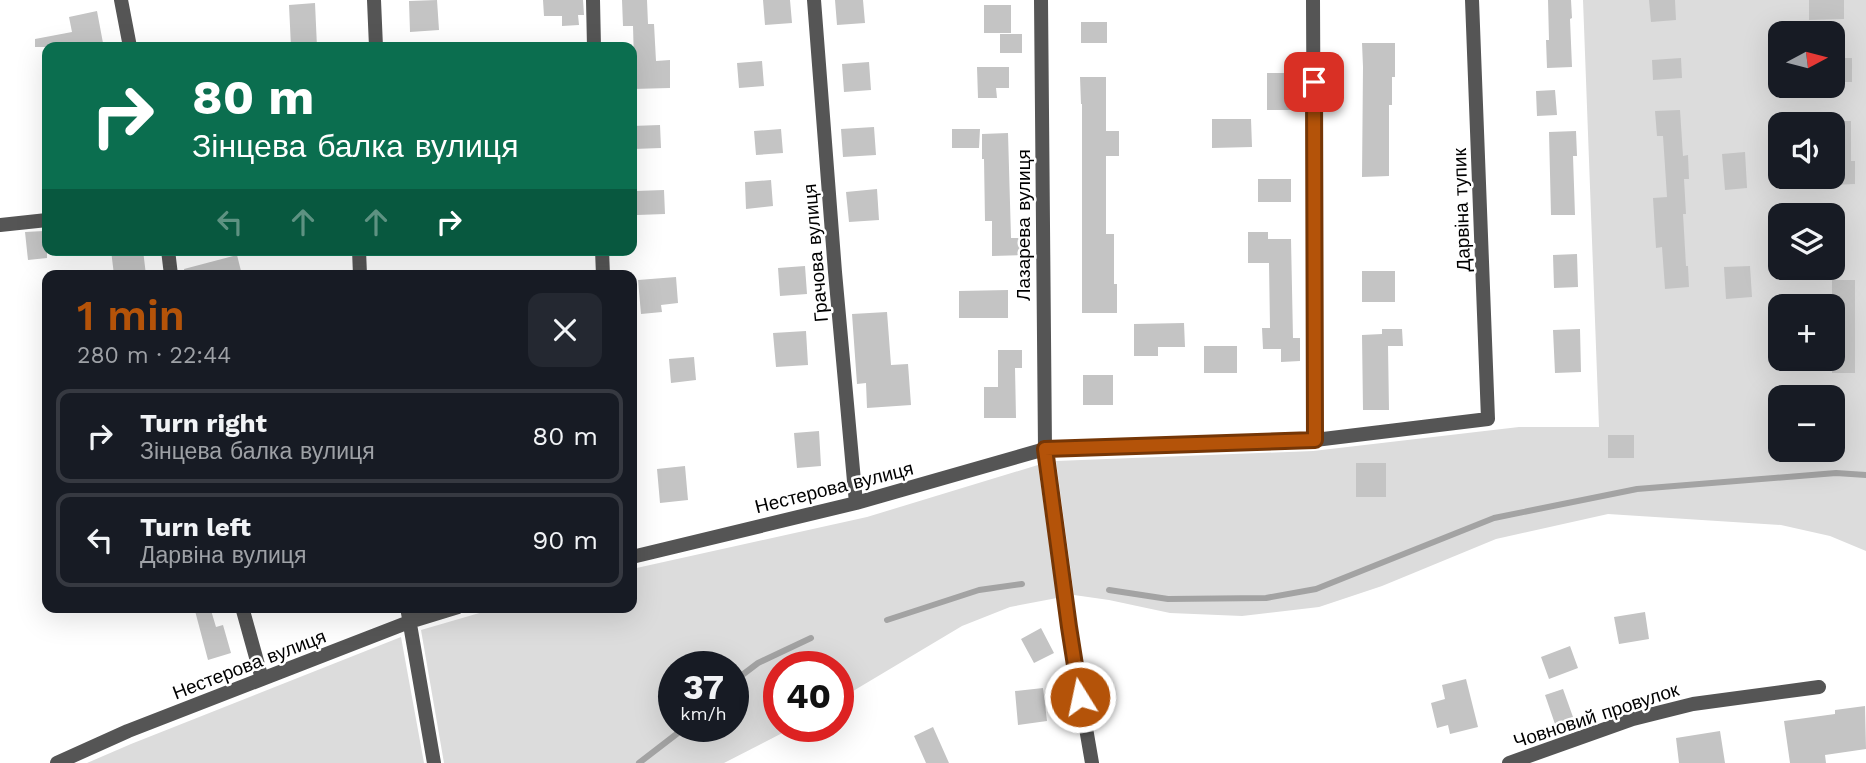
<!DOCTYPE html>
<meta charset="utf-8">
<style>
:root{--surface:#171b24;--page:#242831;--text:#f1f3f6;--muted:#9ea1a6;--line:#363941;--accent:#b45309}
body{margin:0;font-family:"Work Sans",sans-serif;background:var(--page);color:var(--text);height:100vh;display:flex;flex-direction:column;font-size:26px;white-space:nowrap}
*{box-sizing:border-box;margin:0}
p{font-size:23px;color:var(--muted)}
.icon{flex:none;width:38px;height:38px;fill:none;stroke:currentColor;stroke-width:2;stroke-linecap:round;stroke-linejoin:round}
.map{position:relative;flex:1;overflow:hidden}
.side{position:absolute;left:42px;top:270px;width:595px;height:343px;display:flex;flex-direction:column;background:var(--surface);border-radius:14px;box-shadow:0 7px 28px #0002}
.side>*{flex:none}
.top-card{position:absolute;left:42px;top:42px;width:595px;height:214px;border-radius:14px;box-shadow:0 7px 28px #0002;background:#0b6e4f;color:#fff;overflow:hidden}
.needle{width:46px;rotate:83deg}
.tools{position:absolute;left:1768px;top:21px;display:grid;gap:14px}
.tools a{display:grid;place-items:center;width:77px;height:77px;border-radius:14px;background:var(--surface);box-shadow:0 7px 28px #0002;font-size:35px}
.speed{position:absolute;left:658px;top:651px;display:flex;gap:14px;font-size:35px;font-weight:700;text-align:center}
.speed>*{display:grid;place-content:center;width:91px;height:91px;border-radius:50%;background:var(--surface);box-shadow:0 7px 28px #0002;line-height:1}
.speed small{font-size:18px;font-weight:400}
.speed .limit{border:10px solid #d22;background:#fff;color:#111}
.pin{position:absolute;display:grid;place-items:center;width:60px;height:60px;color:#fff;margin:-30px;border-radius:14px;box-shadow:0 4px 10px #0006}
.me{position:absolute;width:77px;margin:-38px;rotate:350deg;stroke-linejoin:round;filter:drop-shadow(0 0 5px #0008)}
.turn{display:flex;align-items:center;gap:24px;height:147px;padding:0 35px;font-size:32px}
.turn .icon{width:91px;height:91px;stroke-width:2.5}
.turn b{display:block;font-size:49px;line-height:60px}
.lanes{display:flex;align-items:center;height:66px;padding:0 35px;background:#0003;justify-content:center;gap:35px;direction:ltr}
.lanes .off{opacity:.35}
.round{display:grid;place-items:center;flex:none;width:74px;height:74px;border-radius:14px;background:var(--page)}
.overview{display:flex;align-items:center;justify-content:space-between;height:119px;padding:0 35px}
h1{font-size:42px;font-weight:600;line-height:52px;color:var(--accent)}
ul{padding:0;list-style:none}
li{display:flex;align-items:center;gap:21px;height:94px;margin:0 14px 10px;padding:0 21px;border:4px solid var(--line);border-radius:14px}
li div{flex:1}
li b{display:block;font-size:26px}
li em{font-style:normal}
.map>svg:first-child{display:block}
</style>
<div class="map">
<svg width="1866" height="763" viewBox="0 0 1866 763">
<rect width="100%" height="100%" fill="#fff"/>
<path fill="#dcdcdc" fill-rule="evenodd" d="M1583,0H1866V551L1830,536L1781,525L1608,514L1496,539L1382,586L1319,607L1242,616L1170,613L1109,600L1074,595L1056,461L1313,451L1519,427H1599ZM1780,33H1832V86H1780ZM1780,124H1832V177H1780ZM1780,215H1832V268H1780ZM1780,306H1832V359H1780ZM1780,397H1832V450H1780Z
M1038,465L1057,598L1010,607L962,626L838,700V667H779V726H796L724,763H444L421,630L500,607H632V569L867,517ZM674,667H733V726H674Z
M401,637L424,763H87L131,744Z"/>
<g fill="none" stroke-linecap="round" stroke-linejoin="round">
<path stroke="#a3a3a3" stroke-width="6" d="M1109,590L1168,599L1266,598L1316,589L1494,518L1637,489L1836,473L1866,475
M887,620L979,590L1022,584
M733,682L758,663L811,638
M639,763L687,726"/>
</g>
<path fill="#c4c4c4" d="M437,0L439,30L410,32L409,1Z
M543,0H583L584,15H578L579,25L562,26V16H544Z
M622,0H647L648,24H654L656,61L670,60V88L632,89V62H634L633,26H623Z
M763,0H790L792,23L765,25Z
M835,0H863L865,23L837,25Z
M1548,0H1571L1572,18L1570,19L1572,67L1547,68L1546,40H1549Z
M1649,0H1675L1676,20L1651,22Z
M1809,0H1844V19L1809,20Z
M315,3L317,47H291L289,5Z
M984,5H1011V33H984Z
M97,11L103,43L81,47H35V39L72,32L69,17Z
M1081,22H1107V43H1081Z
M1000,34H1022V53H1000Z
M1362,43H1395V77H1392V105H1389V176L1362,177L1363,67Z
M1681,58L1682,78L1653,80L1652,60Z
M1832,58H1852V82H1832Z
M762,61L764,86L739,88L737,63Z
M869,62L871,90L844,92L842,64Z
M977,67H1009V88H996L997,98H978Z
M1267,73H1293V110H1267Z
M1080,77H1106V131H1119V156H1106V234H1114V284H1117V313H1082V104H1081Z
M1555,90L1557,115L1537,116L1536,91Z
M1680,110L1683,156L1688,155L1689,179H1684L1686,214H1683L1686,266H1688L1689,287L1665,289L1662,247L1656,248L1653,198L1667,197L1663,136H1657L1655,111Z
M1212,119H1251L1252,147L1212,148Z
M1832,121H1851V161H1855V184L1832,185Z
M660,125L661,148L633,149L632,126Z
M874,127L876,155L843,157L841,129Z
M781,129L783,153L756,155L754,131Z
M952,129H980L979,148H952Z
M1576,131L1577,156H1573L1575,215H1551L1549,132Z
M1008,133L1011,238H1024V255L992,256V221H985L984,159H982V134Z
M1745,152L1747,188L1725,190L1722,154Z
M1258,179H1291V202H1258Z
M771,180L773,206L746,209L745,182Z
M877,189L879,220L849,222L846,192Z
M664,190L665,214L637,215L636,191Z
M44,231L45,242H47V258L28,260L25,232Z
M1248,232H1268V239H1291L1293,338H1300V361L1281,362V349H1263L1262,328H1270L1269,263H1248Z
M111,250H143L146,275H114Z
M1577,254L1578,287L1554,288L1553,255Z
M237,255L242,275H185L184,269Z
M805,266L807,294L780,296L778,268Z
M1750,266L1752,297L1726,299L1724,267Z
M1362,271H1395V302H1362Z
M676,277L678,303L661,305L662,312L641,314L638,280Z
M1832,280H1855V373H1832Z
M1008,290V318H959V291Z
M887,312L891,365L908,364L911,405L867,408L866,383L857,384L852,314Z
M1184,323L1185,347H1158V356H1134V324Z
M1382,329H1402L1403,346H1388L1389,410H1363L1362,335L1382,334Z
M1580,329L1581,372L1555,373L1553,330Z
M806,331L808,365L776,367L773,333Z
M1204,346H1237V373H1204Z
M998,350H1022V368H1015L1016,418H984V387H998Z
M694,357L696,380L671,383L669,359Z
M1083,375H1113V405H1083Z
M819,431L821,466L797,468L794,433Z
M1608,435H1634V458H1608Z
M1356,463H1386V497H1356Z
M685,466L688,500L660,503L657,469Z
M194,607H210L216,627L223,625L231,653L208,660Z
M1645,612L1649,639L1619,644L1614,617Z
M1041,628L1054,653L1034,663L1021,639Z
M1570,646L1578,668L1549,679L1541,657Z
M1466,679L1478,727L1450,734L1448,725L1437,728L1431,703L1445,699L1442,685Z
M1043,688L1047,721L1018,725L1015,691Z
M1563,689L1573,717L1555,724L1545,695Z
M1865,706L1866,749L1825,755L1826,763H1790L1784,721L1835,714V710Z
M933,727L949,763H926L914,736Z
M1720,731L1725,763H1679L1676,738Z"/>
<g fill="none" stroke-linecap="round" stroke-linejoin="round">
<path stroke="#555" stroke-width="14" d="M121,0L130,47
M374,0L376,47
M593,0L594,47
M814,0L835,272L856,503
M1313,0L1315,440
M0,225L47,220
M168,250L171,275
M359,250L360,275
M602,250L603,275
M632,557L856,503L1045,449L1315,440L1488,419L1472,0
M242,607L262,679
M407,607L434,763
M57,763L128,731L409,622L458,607
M1509,763L1633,719L1693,704L1819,687"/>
<path stroke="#555" stroke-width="14" d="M1041,0L1045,449L1073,653L1092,763"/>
</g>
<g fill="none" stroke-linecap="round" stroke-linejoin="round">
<g stroke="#753606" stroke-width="18">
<path id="route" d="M1080,697L1069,627L1045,449L1315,440L1314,82"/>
</g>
<use href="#route" stroke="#b45309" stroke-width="12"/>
</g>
<g text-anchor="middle" stroke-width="5" stroke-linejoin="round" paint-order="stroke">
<g font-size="19" fill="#000" stroke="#fff">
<text transform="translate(1461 210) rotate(-92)" y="7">Дарвіна тупик</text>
<text transform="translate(1023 225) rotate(-90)" y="7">Лазарева вулиця</text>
<text transform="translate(815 253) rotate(-95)" y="7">Грачова вулиця</text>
<text transform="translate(834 487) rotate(-14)" y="7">Нестерова вулиця</text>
<text transform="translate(249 664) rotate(-21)" y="7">Нестерова вулиця</text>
<text transform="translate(1596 715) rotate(-18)" y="7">Човновий провулок</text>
</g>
</g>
</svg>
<div class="tools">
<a><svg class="needle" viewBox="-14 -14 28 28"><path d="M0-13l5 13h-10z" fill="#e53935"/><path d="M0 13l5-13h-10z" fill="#9ea1a6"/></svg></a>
<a><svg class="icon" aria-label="sound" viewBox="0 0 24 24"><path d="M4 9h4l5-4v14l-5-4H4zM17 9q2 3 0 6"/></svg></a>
<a><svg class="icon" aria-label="layers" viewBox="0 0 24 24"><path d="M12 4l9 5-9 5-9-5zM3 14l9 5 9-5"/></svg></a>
<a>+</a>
<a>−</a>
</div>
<div class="speed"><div>37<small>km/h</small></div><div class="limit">40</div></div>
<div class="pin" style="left:1314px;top:82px;background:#d93025"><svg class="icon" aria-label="arrive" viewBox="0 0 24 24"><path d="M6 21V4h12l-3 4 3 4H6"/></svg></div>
<svg class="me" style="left:1080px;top:697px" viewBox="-20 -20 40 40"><circle r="17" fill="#b45309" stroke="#fff" stroke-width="3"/><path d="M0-11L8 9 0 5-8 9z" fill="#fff"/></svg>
<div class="top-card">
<div class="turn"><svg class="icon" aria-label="right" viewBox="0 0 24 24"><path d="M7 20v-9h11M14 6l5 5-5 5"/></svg><div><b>80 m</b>Зінцева балка вулиця</div></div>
<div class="lanes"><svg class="icon off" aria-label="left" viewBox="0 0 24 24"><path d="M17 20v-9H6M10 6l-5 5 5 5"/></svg><svg class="icon off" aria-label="ahead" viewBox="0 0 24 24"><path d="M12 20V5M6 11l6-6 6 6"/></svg><svg class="icon off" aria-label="ahead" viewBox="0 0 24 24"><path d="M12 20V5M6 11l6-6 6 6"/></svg><svg class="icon" aria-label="right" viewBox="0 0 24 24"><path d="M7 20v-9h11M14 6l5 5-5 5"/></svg></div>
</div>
<section class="side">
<div class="overview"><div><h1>1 min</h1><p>280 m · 22:44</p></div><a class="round"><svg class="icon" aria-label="close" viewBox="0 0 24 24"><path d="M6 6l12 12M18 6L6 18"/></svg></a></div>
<ul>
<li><svg class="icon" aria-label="right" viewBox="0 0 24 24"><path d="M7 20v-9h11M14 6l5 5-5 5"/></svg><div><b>Turn right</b><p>Зінцева балка вулиця</p></div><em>80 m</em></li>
<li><svg class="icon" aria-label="left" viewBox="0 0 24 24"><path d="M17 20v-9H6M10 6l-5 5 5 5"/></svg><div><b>Turn left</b><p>Дарвіна вулиця</p></div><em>90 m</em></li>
</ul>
</section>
</div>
